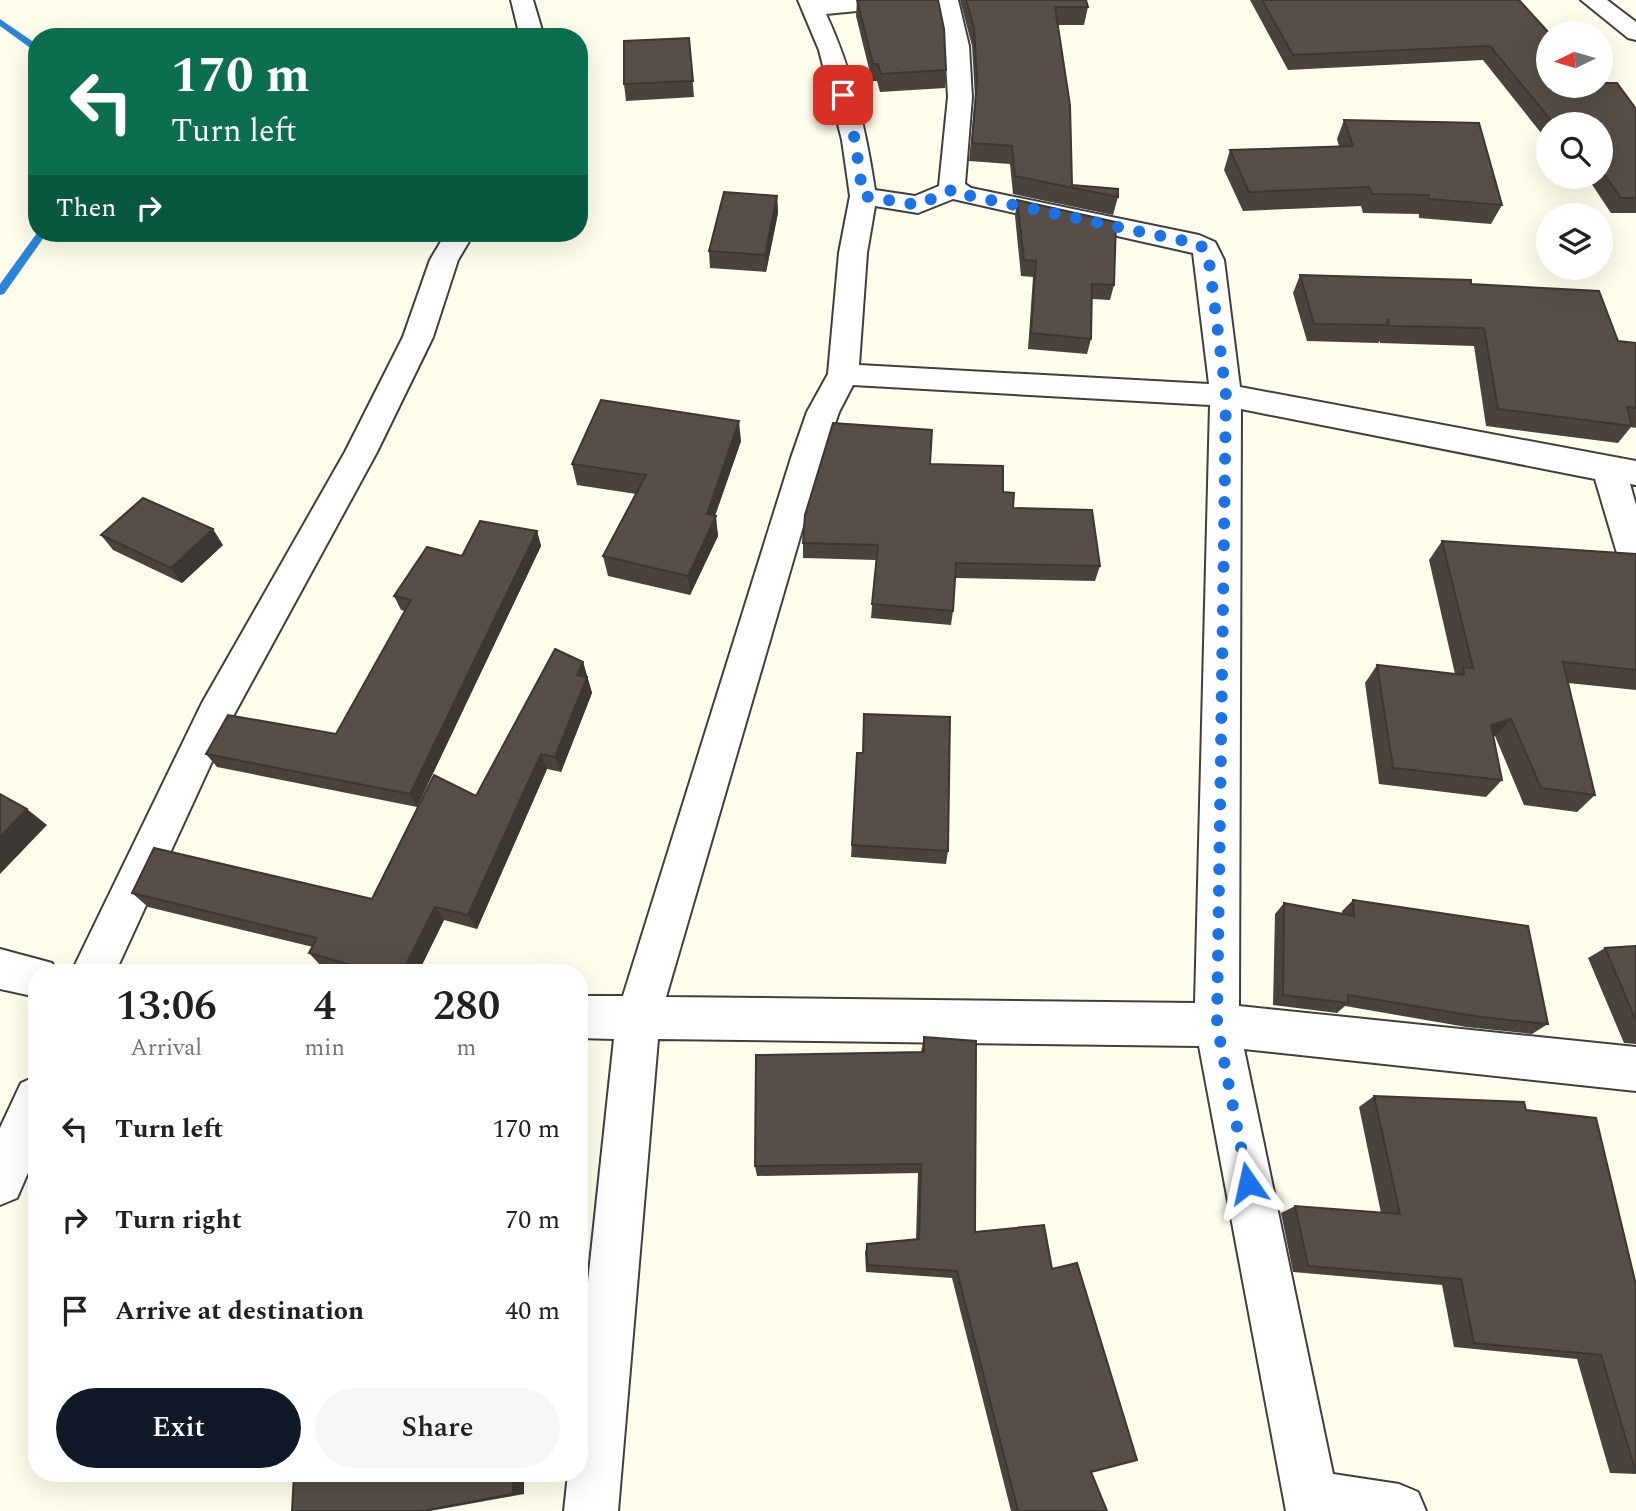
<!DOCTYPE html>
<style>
:root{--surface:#fff;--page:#f6f6f6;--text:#202124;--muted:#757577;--accent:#111827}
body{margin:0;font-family:Spectral,serif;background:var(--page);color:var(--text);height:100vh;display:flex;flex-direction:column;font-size:26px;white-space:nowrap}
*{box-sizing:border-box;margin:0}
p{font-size:23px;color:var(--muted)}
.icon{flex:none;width:38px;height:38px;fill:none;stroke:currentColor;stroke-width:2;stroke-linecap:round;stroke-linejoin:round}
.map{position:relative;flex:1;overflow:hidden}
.side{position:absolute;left:28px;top:964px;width:560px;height:518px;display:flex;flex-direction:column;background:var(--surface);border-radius:28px;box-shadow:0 7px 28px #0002}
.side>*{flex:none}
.top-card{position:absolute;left:28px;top:28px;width:560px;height:214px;border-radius:28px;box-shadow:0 7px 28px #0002;background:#0b6e4f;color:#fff;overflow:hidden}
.needle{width:46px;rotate:265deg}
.fabs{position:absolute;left:1536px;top:21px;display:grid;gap:14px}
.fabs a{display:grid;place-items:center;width:77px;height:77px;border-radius:50%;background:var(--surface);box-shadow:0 7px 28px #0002;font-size:35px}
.pin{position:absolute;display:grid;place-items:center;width:60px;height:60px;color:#fff;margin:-30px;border-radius:14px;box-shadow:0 4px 10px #0006}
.me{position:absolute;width:77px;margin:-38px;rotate:349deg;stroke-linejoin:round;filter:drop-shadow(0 0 5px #0008)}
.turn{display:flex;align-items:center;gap:24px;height:147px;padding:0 28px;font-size:32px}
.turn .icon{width:91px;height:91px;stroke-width:2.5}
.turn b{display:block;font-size:49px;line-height:60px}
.then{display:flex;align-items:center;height:66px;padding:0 28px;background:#0003;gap:14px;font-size:26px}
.eta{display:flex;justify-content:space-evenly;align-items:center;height:119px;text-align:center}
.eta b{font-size:42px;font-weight:600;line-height:49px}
.button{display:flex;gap:14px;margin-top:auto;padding:14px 28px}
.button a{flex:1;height:80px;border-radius:42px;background:var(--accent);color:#fff;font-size:28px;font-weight:600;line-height:80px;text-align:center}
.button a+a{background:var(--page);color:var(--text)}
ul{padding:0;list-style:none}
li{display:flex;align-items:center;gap:21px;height:91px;padding:0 28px}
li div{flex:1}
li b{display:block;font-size:26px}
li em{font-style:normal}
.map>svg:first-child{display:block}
</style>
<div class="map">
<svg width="1636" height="1511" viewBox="0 0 1636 1511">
<rect width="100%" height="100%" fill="#fffdeb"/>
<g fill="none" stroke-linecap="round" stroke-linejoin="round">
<path fill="#2a85da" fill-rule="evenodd" d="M0,19L35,43L37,57L29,47L0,26Z
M37,233H47L4,294L0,295V284Z"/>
<g stroke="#3f3f3f" stroke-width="4">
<path id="minor" d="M511,0H533L544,37H520Z
M798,0H909L906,5L898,7L826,14C852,70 866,129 875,190L915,196L939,186L948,97L945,46L936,0H958L969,46L972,97L965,184L971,188L1199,235L1215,242L1224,260L1240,387L1636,461V485L1630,484L1636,505V573L1624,569L1619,560L1595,479L1241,409L1239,1006L1636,1047V1091L1244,1049L1333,1474L1399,1484L1418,1492L1426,1511H1286L1199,1046L658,1039L618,1511H564L568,1474H579V1366L614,1039L579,1038V996H623L791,458L807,412L828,374L839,253L850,196L842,140L819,50ZM953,199L1193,253L1209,384L859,365L867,253L875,206L918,213ZM853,385L1210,405L1195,1003L666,997L823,458L839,412Z
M1581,0H1607L1636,22V40L1628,38Z
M446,233H474L458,260L433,337L377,452L231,720L115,973H71L202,703L345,452L403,337L430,260Z
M0,949L52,963L57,973H37V997L0,989Z
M37,1076V1152L17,1198L0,1205V1128L21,1083Z"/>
</g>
<use href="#minor" fill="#fff" fill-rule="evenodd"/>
</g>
<path fill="#4a433d" d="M857,0L946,70L945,88L880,92L877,81H872L856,16Z
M960,0H1086L1088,7L1084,25H1057L1072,185L1118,197L1113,215L1013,194L1010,164L969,161L975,97L972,46Z
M1250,0H1519L1549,86L1636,109V213H1611L1587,177H1601V124H1549V143L1483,60L1288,70Z
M689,38L694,97L626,101L624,84Z
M1344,120L1502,205L1491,224L1419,218V214L1363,213L1361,206L1243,211L1224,170L1230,150L1339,146L1337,139Z
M777,196L778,213L766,272L710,268L709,251Z
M1017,200L1114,285L1110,300L1092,299L1091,339L1087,354L1028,349L1033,277L1021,276L1015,216Z
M1300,275L1471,284L1618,341L1636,343V428L1631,427L1618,443L1486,426L1474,346L1380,343V341L1378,343L1307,341L1293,293Z
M741,441L715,516L718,536L690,595L608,576L603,556L636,494L577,485L572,464Z
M930,464L1003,492L1013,508L1100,566L1095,581L955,578L953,611L951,625L871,618L876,560L803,558V543Z
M537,531L541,546L417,807L217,767L206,754L336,734L405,611L401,610L394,596L462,556Z
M101,535L223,545L182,583L113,550Z
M1442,541L1636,554V690L1568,683L1595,795L1577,812L1524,805L1495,736L1493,737L1502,780L1486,797L1379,784L1365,683L1377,665L1455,674L1429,560Z
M583,662L592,693L561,772L547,769L477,929L444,920L418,973H347L321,966L309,953L313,947L148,907L132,893L372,899L476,796Z
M857,753L948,851L946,864L851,857Z
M1353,900L1548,1024L1532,1034L1466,1027L1345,1006L1337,1013L1273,1005L1275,914L1284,903L1342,914V911Z
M1636,946V1044L1624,1043L1588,958L1605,948Z
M924,1037L975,1232L1091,1472L1107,1511H1011L952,1278L866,1272L865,1252L867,1244L916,1239L918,1173L757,1176L755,1166L921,1052Z
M1374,1096L1526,1110L1636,1285V1474L1610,1473L1577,1359L1454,1347L1442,1285L1293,1272L1281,1213L1295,1206L1381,1213L1359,1107Z
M294,1474L524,1494L430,1511H292Z"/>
<path fill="#3c3732" d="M777,196L778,213L766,272L765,255Z
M739,421L741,441L713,521L716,516L718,536L690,595L688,576L707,514Z
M213,529L223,545L182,583L171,568Z
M537,531L541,546L417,807L410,794Z
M583,662L592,693L561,772L555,757L577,675Z
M1511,719L1495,736L1475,742L1491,725Z
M541,754L547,769L477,929L468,915Z
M27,809L47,825L0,874V837Z
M435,907L444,920L418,973H402Z
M513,1474H524V1494H513Z"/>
<path fill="#564e47" stroke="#3c3732" stroke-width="2" d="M857,0H938L944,29L946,70L881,74L878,64H873Z
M966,0H1086L1088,7H1055L1070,105L1072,185L1118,189V197L1015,176L1012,146L972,143L977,79L974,28Z
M1262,0H1519L1549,33V86H1601V83H1617L1636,109V198H1621L1601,170V124H1554L1490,46L1293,55Z
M689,38L693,81L624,84V41Z
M1344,120L1479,123L1502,205L1429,199L1428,195L1372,194L1369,187L1249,192L1230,150L1353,146Z
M724,192L777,196L765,255L709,251Z
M1017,200L1116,222L1114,285L1092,284L1091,339L1031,333L1036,261L1024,260Z
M1300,275L1471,280V284L1599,291L1618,341L1636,343V408L1627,407L1632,426L1498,409L1484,328L1389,326L1388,319L1387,325L1314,324Z
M601,400L739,421L707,514L716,516L688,576L603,556L646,475L572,464Z
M833,423L932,430L930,464L1003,466V492L1014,493L1013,508L1092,510L1100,566L956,563L953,611L872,604L878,545L803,543L805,515Z
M143,498L213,529L171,568L101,535Z
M480,521L537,531L410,794L206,754L228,715L336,734L411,600L394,596L427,547L462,556Z
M1442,541L1636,554V670L1563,662L1595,795L1541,788L1511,719L1491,725L1502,780L1393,768L1377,665L1464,675L1463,667L1473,668Z
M555,649L583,662L577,675L587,677L555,757L541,754L468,915L435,907L402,973H379L309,953L317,938L132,893L154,848L372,899L434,775L476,796Z
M864,714L950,717L948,851L852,845L857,753H863Z
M0,794L27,809L0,837Z
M1353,900L1528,926L1548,1024L1481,1017L1348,995V1003L1283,995L1284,903L1354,916Z
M1636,946V1021L1605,948Z
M924,1037L976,1041L975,1232L1044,1225L1052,1269L1077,1263L1137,1460L1091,1472L1107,1511H1018L957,1271L867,1265V1244L919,1239L921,1164L755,1166L756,1055L924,1052Z
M1374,1096L1524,1102L1526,1110L1596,1118L1636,1285V1473L1601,1355L1474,1343L1461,1279L1308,1266L1295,1206L1400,1214Z
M294,1474H513V1494L422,1511H292Z"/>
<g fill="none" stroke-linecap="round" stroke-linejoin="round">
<path stroke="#1a73e8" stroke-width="12" stroke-dasharray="0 21.6" d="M843,95L855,140L863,196L918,205L954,189L962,194L1199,244L1208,253L1226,395L1217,1025L1248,1183"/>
</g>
</svg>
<div class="fabs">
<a><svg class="needle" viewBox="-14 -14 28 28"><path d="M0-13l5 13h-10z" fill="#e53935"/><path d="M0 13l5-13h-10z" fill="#757577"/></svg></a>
<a><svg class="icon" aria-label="search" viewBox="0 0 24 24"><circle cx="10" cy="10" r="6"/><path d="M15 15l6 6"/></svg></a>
<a><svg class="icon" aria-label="layers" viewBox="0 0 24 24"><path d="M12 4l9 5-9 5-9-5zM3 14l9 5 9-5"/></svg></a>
</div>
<div class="pin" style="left:843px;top:95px;background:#d93025"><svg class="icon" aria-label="arrive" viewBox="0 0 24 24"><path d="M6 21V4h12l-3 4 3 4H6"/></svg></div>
<svg class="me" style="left:1248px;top:1183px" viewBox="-20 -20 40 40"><path d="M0-17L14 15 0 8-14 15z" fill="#1a73e8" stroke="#fff" stroke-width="4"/></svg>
<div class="top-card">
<div class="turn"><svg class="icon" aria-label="left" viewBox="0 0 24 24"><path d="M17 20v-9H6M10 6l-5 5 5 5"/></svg><div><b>170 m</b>Turn left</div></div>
<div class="then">Then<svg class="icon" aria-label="right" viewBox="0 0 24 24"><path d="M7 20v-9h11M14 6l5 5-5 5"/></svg></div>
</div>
<section class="side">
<div class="eta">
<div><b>13:06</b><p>Arrival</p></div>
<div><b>4</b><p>min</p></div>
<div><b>280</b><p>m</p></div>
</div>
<ul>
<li><svg class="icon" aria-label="left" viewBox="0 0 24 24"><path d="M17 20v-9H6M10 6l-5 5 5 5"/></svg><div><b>Turn left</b></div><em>170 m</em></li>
<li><svg class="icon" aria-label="right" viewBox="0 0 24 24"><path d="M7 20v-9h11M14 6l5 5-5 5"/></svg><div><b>Turn right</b></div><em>70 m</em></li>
<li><svg class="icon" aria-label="arrive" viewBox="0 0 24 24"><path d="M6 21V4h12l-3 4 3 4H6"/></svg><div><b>Arrive at destination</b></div><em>40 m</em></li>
</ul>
<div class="button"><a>Exit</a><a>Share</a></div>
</section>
</div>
